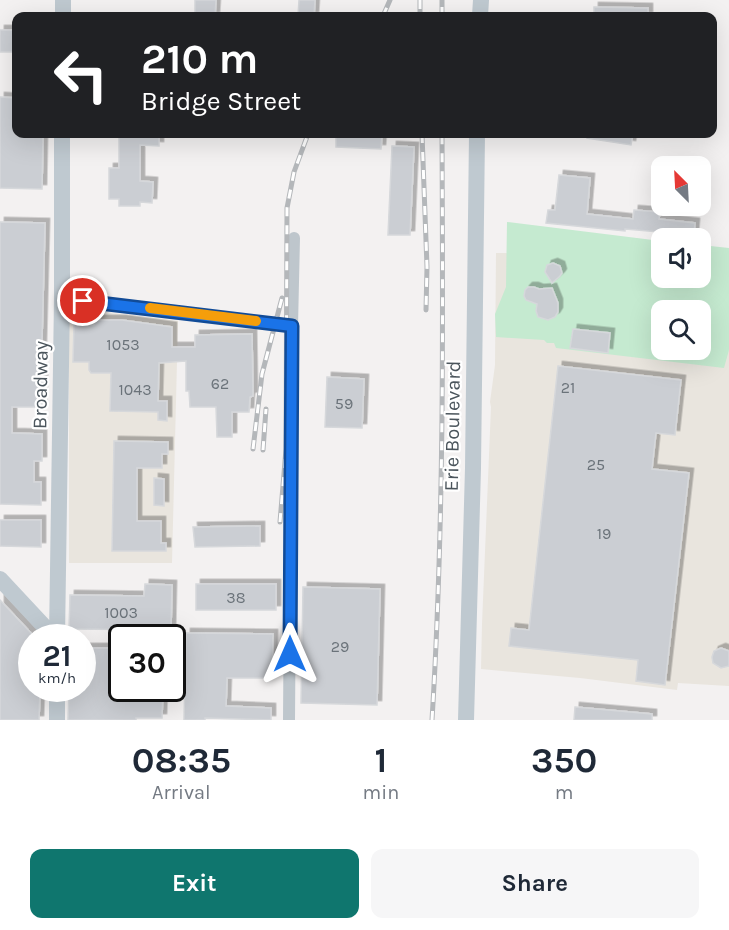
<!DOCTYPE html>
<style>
:root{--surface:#fff;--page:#f6f6f7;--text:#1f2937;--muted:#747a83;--accent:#0f766e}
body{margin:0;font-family:Karla,sans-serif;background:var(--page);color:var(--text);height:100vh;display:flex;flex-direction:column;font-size:22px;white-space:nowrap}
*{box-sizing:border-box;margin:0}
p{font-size:20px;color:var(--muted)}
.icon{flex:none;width:33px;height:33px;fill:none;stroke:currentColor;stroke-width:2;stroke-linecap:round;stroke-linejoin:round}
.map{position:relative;height:720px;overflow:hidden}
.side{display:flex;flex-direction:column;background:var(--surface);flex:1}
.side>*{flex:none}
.guide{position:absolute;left:12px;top:12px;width:705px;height:126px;border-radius:12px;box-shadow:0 6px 24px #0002;background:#202124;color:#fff;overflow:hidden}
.needle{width:39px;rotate:336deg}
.buttons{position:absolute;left:651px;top:156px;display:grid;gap:12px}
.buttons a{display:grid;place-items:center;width:60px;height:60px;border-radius:12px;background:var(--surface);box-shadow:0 6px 24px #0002;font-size:30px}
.speed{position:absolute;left:18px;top:624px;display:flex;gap:12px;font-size:30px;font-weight:700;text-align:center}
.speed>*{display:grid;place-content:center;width:78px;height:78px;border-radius:50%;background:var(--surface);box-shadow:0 6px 24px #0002;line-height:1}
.speed small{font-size:15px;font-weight:400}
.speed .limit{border:3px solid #111;border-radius:9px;background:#fff;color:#111}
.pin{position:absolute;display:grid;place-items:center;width:51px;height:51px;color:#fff;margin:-26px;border:3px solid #fff;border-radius:50%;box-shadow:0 2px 6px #0007}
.me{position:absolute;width:66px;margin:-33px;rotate:0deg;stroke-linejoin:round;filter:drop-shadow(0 0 4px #0008)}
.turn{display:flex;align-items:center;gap:21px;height:126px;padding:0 30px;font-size:27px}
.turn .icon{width:78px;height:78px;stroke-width:2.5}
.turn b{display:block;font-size:42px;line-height:51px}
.eta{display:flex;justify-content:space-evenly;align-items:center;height:102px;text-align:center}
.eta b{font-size:36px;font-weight:700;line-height:42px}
.cta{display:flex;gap:12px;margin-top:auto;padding:12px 30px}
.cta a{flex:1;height:69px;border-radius:12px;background:var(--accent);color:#fff;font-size:24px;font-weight:700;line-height:69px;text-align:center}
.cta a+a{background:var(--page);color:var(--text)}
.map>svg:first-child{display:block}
</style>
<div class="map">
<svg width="729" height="720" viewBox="0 0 729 720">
<defs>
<filter id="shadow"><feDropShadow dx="4.5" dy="-4.5" stdDeviation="0" flood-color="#0004"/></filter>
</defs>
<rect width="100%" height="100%" fill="#f3f1f1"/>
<path fill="#e9e5de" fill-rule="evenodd" d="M496,253H506L661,269L662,278L729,276V686L678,683L677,690L580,678L481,669L482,624L491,407L490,402L495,365ZM662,310H700V350H662Z
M69,308L178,321L172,563H69Z"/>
<path fill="#c5ead0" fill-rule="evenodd" d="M507,222L661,241L662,278H700L701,245L729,248V350L724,368L556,348L554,343H547L544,340L496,337L495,314L506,287ZM662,310H700V350H662Z"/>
<path fill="#cbced3" stroke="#d6d8db" stroke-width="1.5" filter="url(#shadow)" d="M195,0H216L215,16H195Z
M299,0H315L314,16H298Z
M594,7L648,8V16H594Z
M0,30H16V52H0Z
M0,97L16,98V134H43L42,189L0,188Z
M119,134H159V146L140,145V181L153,182L152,203L140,202V206H119V199H109V168H119Z
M336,134H382L381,149L336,147Z
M587,134H633L631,145L587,138Z
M392,146L414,147L410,235H388Z
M559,175L590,178L587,214L633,219L634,210L660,212L659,219L695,223L694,235L625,229V231L546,223L548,210H555Z
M0,222L45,223L41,379H43L42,407H12V433L42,434V461H34V482H41V505L0,504Z
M553,263L560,266L562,273L560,276L552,283L545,272L547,265Z
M528,287H534L539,289L552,288L558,303V312L555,317L548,320L538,317L536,311L537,304L526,300L524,296L525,290Z
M94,320H122L172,327V347H195V335L252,334L253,396L250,397L249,412H232V437H217L216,407H190L189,391H186V361L159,363L158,401H167V421L158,420V412L110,411L111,373H91L89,370V362H73L74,324L94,325Z
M573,329L610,333L608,353L570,348Z
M558,366L681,380L675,435L656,433L652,469L689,473L665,685L636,681L638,660L509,646L511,628L529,630Z
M327,377L364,379L362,428L325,427Z
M114,441L168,442V454H162V468H137V521H161V543H166V551H112Z
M154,478L164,479V506L154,505Z
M0,520H41V547L0,546Z
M260,526V546L195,547L193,527Z
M145,584L172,585L171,630L69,629L70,595L144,596Z
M196,584H276V610H196Z
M303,587L380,589L377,705L301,703Z
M0,600L32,634V688H40L39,720H0Z
M186,633L273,634L272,678H227L226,706L271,708V720L205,718V720H184Z
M82,648H122V688H163L162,718H136V720H68L69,688H82Z
M721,648L729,651V666L721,668L713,663L712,657L714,651Z
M575,707L652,714V720H574Z"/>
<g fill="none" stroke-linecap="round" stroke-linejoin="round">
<path stroke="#bec6cc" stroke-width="12" d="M62,298L292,326
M289,720L292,326L294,238"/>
<path stroke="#bfc9d0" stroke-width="16" d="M63,16V0
M480,16L481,0
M0,579L55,638
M57,638L62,298V134
M57,688V720
M466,720L473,468L477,134"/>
<g stroke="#b4b7ba" stroke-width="5">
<path id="rail" d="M420,0V16
M383,16L390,0
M442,16V0
M422,134L427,267L426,310
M253,449L262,374L282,298
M263,450L266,409
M280,522L286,449L287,208L294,172L308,134
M432,720C444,525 443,329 442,134"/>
</g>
<use href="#rail" stroke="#fff" stroke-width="3" stroke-dasharray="9" stroke-linecap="butt"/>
</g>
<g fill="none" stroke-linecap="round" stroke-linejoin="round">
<g stroke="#114b97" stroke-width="15">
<path id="route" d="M83,301L292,326L290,654"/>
</g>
<use href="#route" stroke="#1a73e8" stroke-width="10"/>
<path stroke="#f59e0b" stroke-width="10" d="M150,308L256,321"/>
</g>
<g text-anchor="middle" stroke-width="4.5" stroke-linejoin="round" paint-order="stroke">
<g font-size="16" fill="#6b737a">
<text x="123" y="350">1053</text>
<text x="220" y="389">62</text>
<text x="568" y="393">21</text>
<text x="135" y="395">1043</text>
<text x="344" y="409">59</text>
<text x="596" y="470">25</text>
<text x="604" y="539">19</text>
<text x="236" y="603">38</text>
<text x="121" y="618">1003</text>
<text x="340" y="652">29</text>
</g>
<g font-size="20" fill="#4b555c" stroke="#fff">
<text transform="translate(40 385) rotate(-89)" y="7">Broadway</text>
<text transform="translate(452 426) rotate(-89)" y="7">Erie Boulevard</text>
</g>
</g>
</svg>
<div class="buttons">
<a><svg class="needle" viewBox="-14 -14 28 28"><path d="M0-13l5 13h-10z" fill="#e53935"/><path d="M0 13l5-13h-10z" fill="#747a83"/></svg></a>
<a><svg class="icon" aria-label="sound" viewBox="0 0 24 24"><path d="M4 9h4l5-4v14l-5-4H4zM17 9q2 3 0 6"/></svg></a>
<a><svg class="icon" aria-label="search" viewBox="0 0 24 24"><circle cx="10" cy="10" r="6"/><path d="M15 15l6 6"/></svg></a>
</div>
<div class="speed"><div>21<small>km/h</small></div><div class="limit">30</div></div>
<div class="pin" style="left:83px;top:301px;background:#d93025"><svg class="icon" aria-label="arrive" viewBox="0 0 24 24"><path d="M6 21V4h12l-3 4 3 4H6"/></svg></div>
<svg class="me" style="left:290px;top:654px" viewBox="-20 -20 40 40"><path d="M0-17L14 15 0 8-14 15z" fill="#1a73e8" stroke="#fff" stroke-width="4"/></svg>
<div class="guide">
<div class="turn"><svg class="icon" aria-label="left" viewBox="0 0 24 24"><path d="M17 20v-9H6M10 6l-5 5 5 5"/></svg><div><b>210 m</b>Bridge Street</div></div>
</div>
</div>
<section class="side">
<div class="eta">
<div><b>08:35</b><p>Arrival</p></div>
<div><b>1</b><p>min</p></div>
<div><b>350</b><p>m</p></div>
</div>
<div class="cta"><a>Exit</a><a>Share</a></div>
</section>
